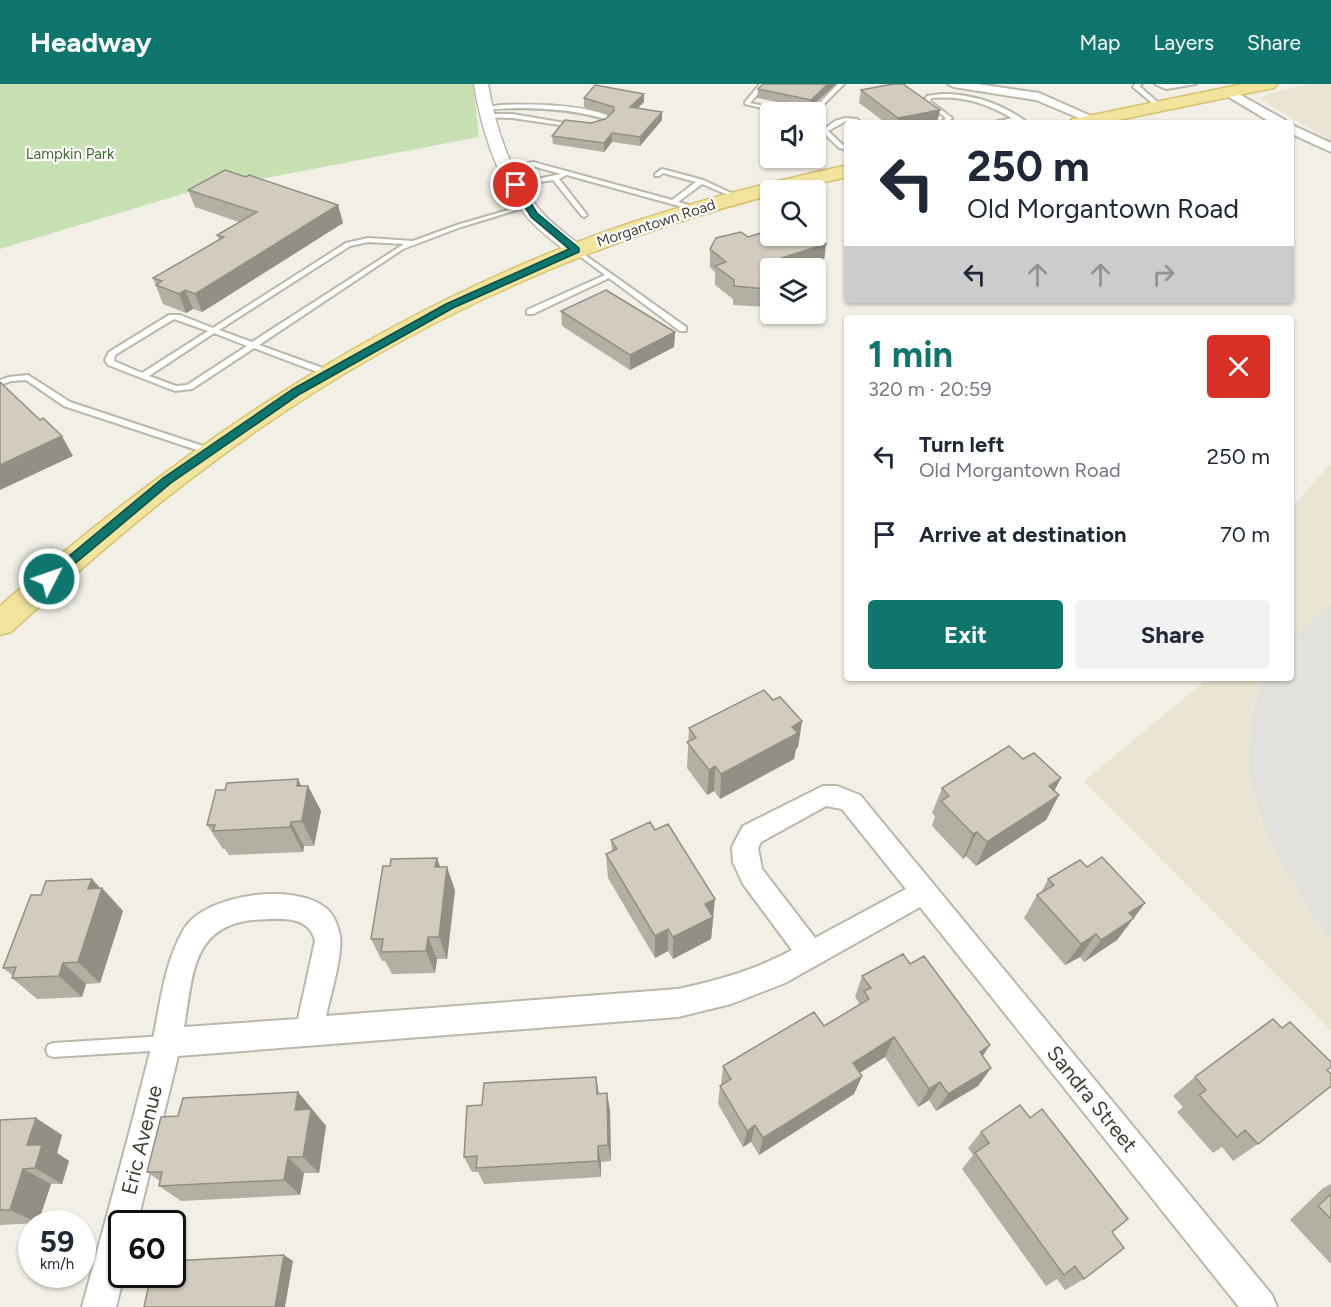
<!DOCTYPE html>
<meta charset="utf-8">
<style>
:root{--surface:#fff;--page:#f2f2f3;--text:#1f2937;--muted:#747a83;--accent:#0f766e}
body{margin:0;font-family:Figtree,sans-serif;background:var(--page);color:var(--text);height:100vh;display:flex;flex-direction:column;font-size:22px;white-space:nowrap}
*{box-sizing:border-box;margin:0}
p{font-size:20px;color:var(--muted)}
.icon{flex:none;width:33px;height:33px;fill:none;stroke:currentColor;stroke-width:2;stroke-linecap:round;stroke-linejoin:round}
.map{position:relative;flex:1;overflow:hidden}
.panel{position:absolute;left:844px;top:231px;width:450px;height:366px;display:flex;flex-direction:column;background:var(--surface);border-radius:6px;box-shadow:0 2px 4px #0004}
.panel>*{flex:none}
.top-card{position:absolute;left:844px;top:36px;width:450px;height:183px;border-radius:6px;box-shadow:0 2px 4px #0004;background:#fff;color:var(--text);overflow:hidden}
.controls{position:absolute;left:760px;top:18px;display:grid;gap:12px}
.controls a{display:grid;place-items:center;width:66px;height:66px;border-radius:6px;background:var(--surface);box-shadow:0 2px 4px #0004;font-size:30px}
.speed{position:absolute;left:18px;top:1126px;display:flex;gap:12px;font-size:30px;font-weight:700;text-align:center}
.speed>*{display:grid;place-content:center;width:78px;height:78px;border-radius:50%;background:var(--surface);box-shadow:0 2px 4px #0004;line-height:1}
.speed small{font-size:15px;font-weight:400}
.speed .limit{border:3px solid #111;border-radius:9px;background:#fff;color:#111}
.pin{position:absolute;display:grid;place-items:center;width:51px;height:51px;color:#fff;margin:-26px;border:3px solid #fff;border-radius:50%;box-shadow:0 2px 6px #0007}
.me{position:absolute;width:66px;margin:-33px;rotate:49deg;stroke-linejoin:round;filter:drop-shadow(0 0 4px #0008)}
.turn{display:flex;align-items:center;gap:21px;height:126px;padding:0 24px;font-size:27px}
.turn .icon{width:78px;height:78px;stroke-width:2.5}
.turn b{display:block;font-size:42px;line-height:51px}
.lanes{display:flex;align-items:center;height:57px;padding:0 24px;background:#0003;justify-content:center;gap:30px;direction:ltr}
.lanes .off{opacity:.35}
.round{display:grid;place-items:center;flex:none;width:63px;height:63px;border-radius:6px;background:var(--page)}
.summary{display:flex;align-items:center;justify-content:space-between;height:102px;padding:0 24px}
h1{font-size:36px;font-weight:700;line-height:45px;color:var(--accent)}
.cta{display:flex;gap:12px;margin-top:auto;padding:12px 24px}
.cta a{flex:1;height:69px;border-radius:6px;background:var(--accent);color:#fff;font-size:24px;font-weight:700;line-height:69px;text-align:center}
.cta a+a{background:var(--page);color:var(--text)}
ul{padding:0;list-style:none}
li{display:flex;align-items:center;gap:18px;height:78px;padding:0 24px}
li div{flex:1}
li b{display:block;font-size:22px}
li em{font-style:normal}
header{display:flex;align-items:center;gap:36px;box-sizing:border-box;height:84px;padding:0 30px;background:var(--accent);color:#fff}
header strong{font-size:28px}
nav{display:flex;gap:33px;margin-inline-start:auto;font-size:21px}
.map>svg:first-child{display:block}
</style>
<header>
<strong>Headway</strong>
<nav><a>Map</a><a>Layers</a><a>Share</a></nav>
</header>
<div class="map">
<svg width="1331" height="1223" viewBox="0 0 1331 1223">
<rect width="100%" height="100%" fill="#f1efe6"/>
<path fill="#e9e5d2" d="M1311,0H1331V57L1260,15L1269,9Z
M1331,379V946L1084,697L1209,594H1292V424Z"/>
<path fill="#c8e1b3" d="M0,0H473L479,53L182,110L0,165Z"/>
<path fill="#e3e1de" d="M1331,520V856L1313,832L1276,768L1262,736L1250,690L1249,671L1252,635L1262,594H1292V558Z"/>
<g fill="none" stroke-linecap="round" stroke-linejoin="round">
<g stroke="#bbb7aa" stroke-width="4">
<path id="service" d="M760,0H766L750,19L787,27V28H779L745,20V18Z
M838,0H844L816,28H811Z
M1135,0H1142L1139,2L1161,21V23H1157L1133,3Z
M1155,0H1196L1166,5Z
M942,10C973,10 1003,20 1028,39H1021L1017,37L990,39L1012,34C986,19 962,11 931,14L930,17L952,34L947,39H941L946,34L924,17L927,12Z
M501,21C532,20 585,20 613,34L601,43L598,41L606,35C566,24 526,22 485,26L482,24Z
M488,30H512L577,41L574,43L512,34L486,33L485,32Z
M846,34L857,35L862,39L846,37L828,47L843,61L848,62V66L839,64L822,47L835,37Z
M533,78L672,116L696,98L663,89L659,92H655V90L662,85L703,96L740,113L735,114L702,100L678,118L699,124L700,125L697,127L567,91L559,95L587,131L584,133L582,132L553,96L514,102V100L561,90L533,82L508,85L505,83Z
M525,121L530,122L461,143L403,165L259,261L331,287V291H325L254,264L192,305L175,307L108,281L105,276L109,268L169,231H180L213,244L346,159L368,154L413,157L457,141ZM368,158L404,160L252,258L219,246L350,162ZM174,235L208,247L142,289L114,277L115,271ZM214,249L247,262L187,301L176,302L149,292Z
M575,164L686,243V247H680L609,194L533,230H527V226L605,191L573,167V165Z
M28,291L70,318L212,365L213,367L209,370L206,369L64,322L26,296L11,297L0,301V296L9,293Z
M166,952L171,954L173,959L171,964L166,966L53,973L48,971L46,966L48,961L53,959Z"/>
</g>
<g stroke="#bbb7aa" stroke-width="4">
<path id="minor" d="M948,0H977L1039,9L1100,36L1098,39H1091L1036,16L954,3Z
M1228,4L1285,36L1287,39H1272L1224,10V6Z
M1292,41L1331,59V68L1292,50Z
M823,702H837L860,711L1272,1211L1277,1223H1239L920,823L785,899L731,920L678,933L178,972L137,1140H122V1191H124L116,1223H82C105,1138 129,1053 150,968C160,928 162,882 184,845C205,810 294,798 326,824C333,830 337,839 339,848C345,864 330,913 326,932L678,905C719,896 755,886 792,866L743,800L733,778L732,763L743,742ZM826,722L842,725L906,805L815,854L762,785L758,764L761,758ZM252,836C275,835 309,829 315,857L298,935L184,943C193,893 191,843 252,836Z"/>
</g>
<g stroke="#bbb7aa" stroke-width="3">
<path id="tertiary" d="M474,0H488C495,42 511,92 539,125C551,140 567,150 581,162L584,166L581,170H569C555,158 539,147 527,133C498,97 481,45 474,0Z"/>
</g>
<g stroke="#d6c26f" stroke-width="3">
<path id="primary" d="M1243,0H1277L1274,4L1268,5L1104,39H1069L1072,35L1078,34Z
M848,81V93L789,106H771V111C567,164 376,255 208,382C139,433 75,490 11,548L0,551V522C170,373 356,245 567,162C658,126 753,102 848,81Z"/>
</g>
<use href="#service" fill="#fff" fill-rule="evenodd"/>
<use href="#minor" fill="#fff" fill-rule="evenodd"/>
<use href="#tertiary" fill="#fff" fill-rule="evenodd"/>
<use href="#primary" fill="#f3e49d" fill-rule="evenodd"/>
</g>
<path fill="#b4afa3" d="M763,0H836L810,24L757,14L758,5Z
M861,6L937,39H886L859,19Z
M584,14L644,18L638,24L662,36L640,62L612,58L604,68L553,60L552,52L605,35L610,31L584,23Z
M188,106L338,121L343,139L202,228L193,225L186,229L163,220L153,194L219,156L217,151L239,138L195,123Z
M748,153L824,178L771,184L767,223L733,221V215L715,201V188L710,183V165Z
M561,227L675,248L674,263L630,286L562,242Z
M773,616L802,637L798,663L796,665L794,675L720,715L714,707L707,711L687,684L689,644Z
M301,702H308L321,727L314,762H304L303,768L229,771L225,765H223L207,741Z
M942,704L1055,707L1059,711L1046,736L976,782L966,772L963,775L932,742L935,732L932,729Z
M611,756L713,838L711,855L673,875L668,867L655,874L608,794L606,770L612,767Z
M437,774L440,783L455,806L447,875H437L435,889L392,890L385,877H382L371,855L390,782Z
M1087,783L1145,819L1117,856L1084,878L1080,873L1065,881L1024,834L1037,811L1041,809L1048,795Z
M102,804L123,827L100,899L86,900L82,913L37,915L12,894L13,892L3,884L41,811Z
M862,892L983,972L991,984L978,1002L936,1027L929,1016L918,1023L885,973L859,989L862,992L854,1010L759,1071L751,1058L743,1063L718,1020L720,1002L721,1001L723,982L824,942L858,921L859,919L855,913Z
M1327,986L1258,1060L1233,1077L1222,1063L1213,1069L1177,1028L1183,1023L1173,1012L1195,993Z
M596,993L599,1010L607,1009L610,1027L611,1077L601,1078V1093L484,1100L478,1088H472L464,1073L482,1021Z
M298,1008L326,1042L319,1089H304L300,1111L181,1117L159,1102L160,1097L147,1088L178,1032Z
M0,1036L62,1051L57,1069L69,1077L62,1100H51L38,1139L0,1141Z
M981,1048L1112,1148L1084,1195L1065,1206L1057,1195L1046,1202L962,1085L973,1071L968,1064Z
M1331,1100V1180L1290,1136L1323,1104Z"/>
<path fill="#928f84" d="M828,0H836L810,24L811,16Z
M644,10V18L630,31V23Z
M940,26L937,39H897L898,34Z
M662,28V36L640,62V53Z
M612,49V58L604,68V59Z
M338,121L343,139L202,228L195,210Z
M826,160L824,178L805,184H778V175Z
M770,191L771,209L769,210L767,223Z
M185,206L193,225L186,229L179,210Z
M675,248L674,263L630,286V271Z
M62,352L73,372L0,406V381Z
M802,637L798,663L796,665L794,675L720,715L721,690L792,643Z
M715,682L714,707L707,711L709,686Z
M1061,694L1049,717L1059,711L1046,736L976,782L987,758L1049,702Z
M298,695L306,712L308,702L321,727L314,762L302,737L297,702Z
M291,738L304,762L303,768L290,743Z
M977,748L966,772L963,775L973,750Z
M437,774L445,797L435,783Z
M447,783L455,806L447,875L439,853Z
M92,795L102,806V804L123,827L100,899L78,878L88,805Z
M715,815L711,855L673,875V853L705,820Z
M1145,819L1117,856L1084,878L1101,856L1129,829Z
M668,845V867L655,874V852Z
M1096,850L1080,873L1065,881L1081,860Z
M428,853L437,875L435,889L426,867Z
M63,879L86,900L82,913L59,892Z
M894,953L885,973L845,998L853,979Z
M990,961L977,981L980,968Z
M991,984L978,1002L936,1027L948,1010Z
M862,992L854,1010L759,1071L763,1054Z
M596,993L599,1011L597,1010Z
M940,998L929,1016L918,1023L929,1005Z
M298,1008L326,1042L319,1089L303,1073L295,1026Z
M607,1009L610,1027L611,1077L608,1061Z
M36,1034L62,1051L57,1069L69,1077L62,1100L35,1084L27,1061Z
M755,1041L751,1058L743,1063L747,1047Z
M598,1062L601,1078V1093L598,1077Z
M288,1073L304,1089L300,1111L284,1096Z
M23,1085L51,1100L38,1139L10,1126Z
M284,1171L293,1177L285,1223H275Z"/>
<path fill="#d1ccbd" stroke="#928f84" stroke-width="1.5" d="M763,0H828L811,16L758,5Z
M893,0H903L940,26L898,34L861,6Z
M595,1L644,10L630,23L662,28L640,53L612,49L604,59L552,52L565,36L591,39L605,35L614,27V23L584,14Z
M225,86L246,93L249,91L338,121L195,210L185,206L179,210L156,201L162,197L153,194L224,153L217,151L257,128L188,106Z
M771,146V152H814L826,160L778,175L790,184H771V191L768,205L734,202V196L715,182L726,178L710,165L716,154L741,148L748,153Z
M606,206L675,248L630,271L561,227Z
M0,298L40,336L43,334L62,352L0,381Z
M764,606L773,616L780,613L802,637L792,643L798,649L721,690L715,682L709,686L687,658L696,654L689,644Z
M1009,662L1023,675L1034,669L1061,694L1049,702L1059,711L987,758L977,748L973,750L941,717L949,712L942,704Z
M298,695L297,702H308L302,737L291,738L290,743L213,747L215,741H207L216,706H225L227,699Z
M650,738L655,746L668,740L715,815L705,820L713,833L673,853L668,845L655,852L606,770L617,765L611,756Z
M1102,773L1145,819L1129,829L1134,834L1101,856L1096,850L1081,860L1037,811L1054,801L1048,795L1080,776L1087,783Z
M437,774L435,783H447L439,853H428L426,867L381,868L383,855H371L383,782H390L391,775Z
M92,795L88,805L102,804L78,878L63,879L59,892L12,894L16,883L3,884L31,811H41L46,797Z
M903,870L910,880L924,872L990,961L980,968L991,984L948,1010L940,998L929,1005L894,953L853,979L862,992L763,1054L755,1041L747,1047L720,1002L731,995L723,982L814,928L824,942L869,915L864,907L871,904L862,892Z
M1273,935L1282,944L1290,938L1331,978V983L1327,986L1331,990V1002L1258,1060L1245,1046L1237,1053L1199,1011L1206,1006L1195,993Z
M596,993L597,1010L607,1009L608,1061L598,1062V1077L476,1084L477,1072L464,1073L467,1022L482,1021L484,999Z
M298,1008L295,1026L311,1025L303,1073H288L284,1096L159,1102L162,1088H147L161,1033L178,1032L183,1014Z
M1020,1021L1030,1034L1042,1025L1128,1135L1112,1148L1124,1164L1084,1195L1075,1182L1064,1191L975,1069L989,1059L981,1048Z
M36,1034L27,1061H42L35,1084L23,1085L10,1126H0V1036Z
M1331,1110V1135L1318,1122Z
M284,1171L275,1223H144L151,1191H172V1177Z"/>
<path fill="#0f766e" stroke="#0a4d48" stroke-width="1.5" d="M516,99L519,100L537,129L579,164V168L453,224L300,310L171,399L53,498H45L43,495L45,492L163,394L293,305L446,220L569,165L531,133L512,101Z"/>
<g text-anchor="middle" stroke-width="4.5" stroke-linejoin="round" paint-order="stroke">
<g font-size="15" fill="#416e30" stroke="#fff">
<text x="70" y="75">Lampkin Park</text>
</g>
<g font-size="15" fill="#434036" stroke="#fff">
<text transform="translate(656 139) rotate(-18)" y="5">Morgantown Road</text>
</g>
<g font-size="21" fill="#434036" stroke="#fff">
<text transform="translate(1092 1015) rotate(51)" y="7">Sandra Street</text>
<text transform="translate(142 1056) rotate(-76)" y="7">Eric Avenue</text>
</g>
</g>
</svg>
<div class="controls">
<a><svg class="icon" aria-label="sound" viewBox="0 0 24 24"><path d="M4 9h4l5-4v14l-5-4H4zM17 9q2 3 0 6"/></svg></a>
<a><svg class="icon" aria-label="search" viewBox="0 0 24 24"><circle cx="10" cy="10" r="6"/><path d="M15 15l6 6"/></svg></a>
<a><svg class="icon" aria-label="layers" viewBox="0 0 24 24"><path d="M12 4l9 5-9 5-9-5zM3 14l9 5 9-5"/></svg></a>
</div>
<div class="speed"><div>59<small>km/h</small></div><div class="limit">60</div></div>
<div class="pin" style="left:516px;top:101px;background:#d93025"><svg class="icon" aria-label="arrive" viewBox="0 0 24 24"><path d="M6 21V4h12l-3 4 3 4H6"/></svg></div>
<svg class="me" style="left:49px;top:495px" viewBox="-20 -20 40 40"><circle r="17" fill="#0f766e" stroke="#fff" stroke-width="3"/><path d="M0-11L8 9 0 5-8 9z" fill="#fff"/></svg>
<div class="top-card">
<div class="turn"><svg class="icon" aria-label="left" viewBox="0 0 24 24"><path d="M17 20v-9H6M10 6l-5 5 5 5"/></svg><div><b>250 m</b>Old Morgantown Road</div></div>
<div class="lanes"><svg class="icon" aria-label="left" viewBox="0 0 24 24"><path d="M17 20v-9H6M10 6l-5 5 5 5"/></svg><svg class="icon off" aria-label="ahead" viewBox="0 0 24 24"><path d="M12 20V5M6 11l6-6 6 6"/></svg><svg class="icon off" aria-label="ahead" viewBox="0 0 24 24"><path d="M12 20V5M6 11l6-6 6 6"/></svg><svg class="icon off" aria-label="right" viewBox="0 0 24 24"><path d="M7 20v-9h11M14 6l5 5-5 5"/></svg></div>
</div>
<section class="panel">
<div class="summary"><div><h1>1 min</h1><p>320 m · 20:59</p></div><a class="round" style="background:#d93025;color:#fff"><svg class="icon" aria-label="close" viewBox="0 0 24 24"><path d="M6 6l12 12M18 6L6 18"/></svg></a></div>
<ul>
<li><svg class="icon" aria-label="left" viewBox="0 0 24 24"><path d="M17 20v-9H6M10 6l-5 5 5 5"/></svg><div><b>Turn left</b><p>Old Morgantown Road</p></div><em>250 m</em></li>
<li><svg class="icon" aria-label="arrive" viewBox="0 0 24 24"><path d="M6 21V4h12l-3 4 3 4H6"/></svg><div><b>Arrive at destination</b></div><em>70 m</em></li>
</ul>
<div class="cta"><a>Exit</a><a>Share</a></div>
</section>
</div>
